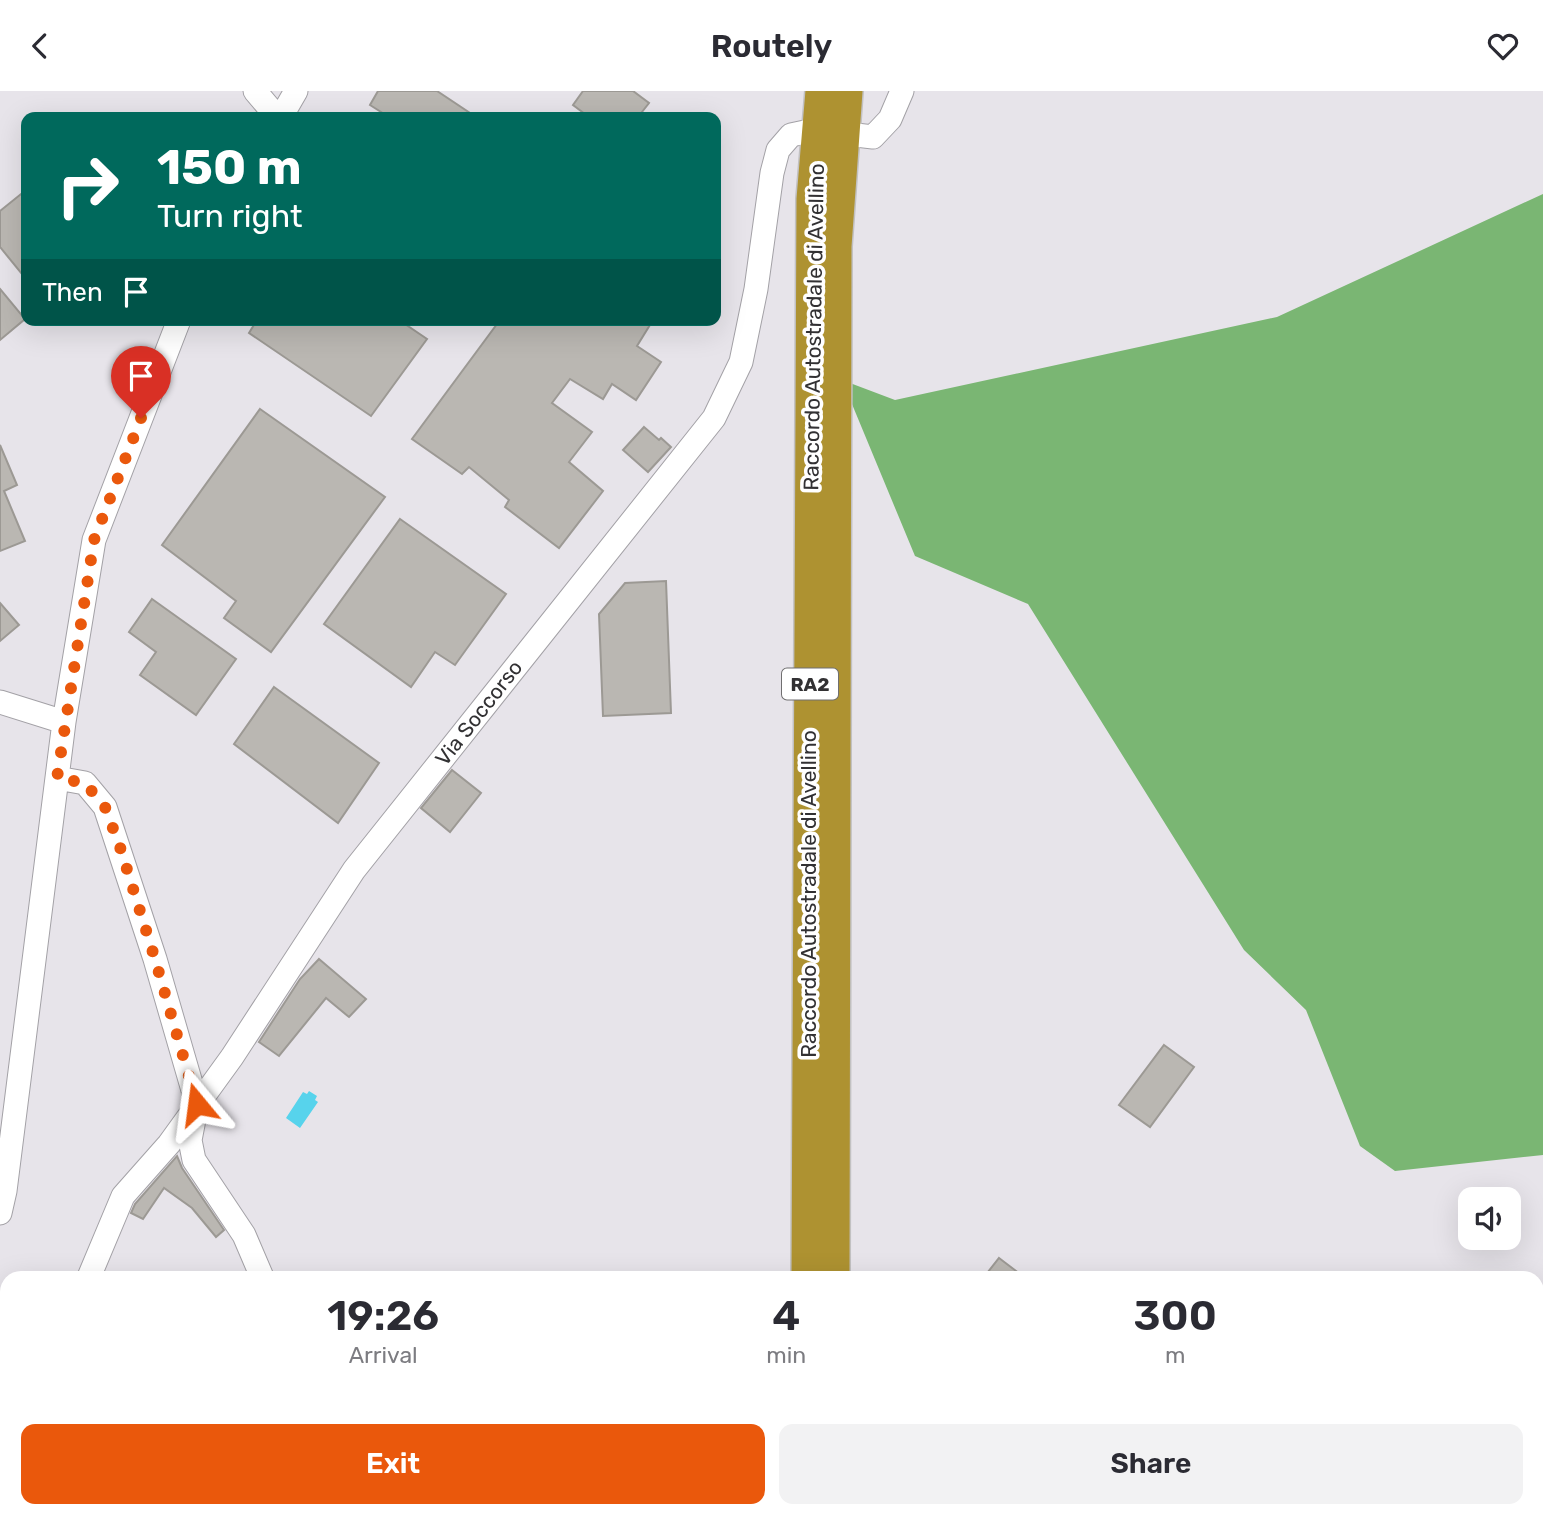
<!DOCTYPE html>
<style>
:root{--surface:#fff;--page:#f2f2f3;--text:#2b2b33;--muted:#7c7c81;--accent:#ea580c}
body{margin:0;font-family:Rubik,sans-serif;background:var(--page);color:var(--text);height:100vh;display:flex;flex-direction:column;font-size:26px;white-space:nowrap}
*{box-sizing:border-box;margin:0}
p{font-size:23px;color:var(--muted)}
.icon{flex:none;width:38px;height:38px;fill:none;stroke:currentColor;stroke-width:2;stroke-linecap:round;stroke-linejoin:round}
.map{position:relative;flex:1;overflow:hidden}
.drawer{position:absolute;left:0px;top:1180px;width:1544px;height:247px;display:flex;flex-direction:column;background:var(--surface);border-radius:21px 21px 0 0;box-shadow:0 7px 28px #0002}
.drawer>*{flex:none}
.guide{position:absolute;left:21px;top:21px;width:700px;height:214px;border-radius:14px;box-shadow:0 7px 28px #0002;background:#00695c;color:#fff;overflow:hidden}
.fabs{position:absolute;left:1458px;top:1096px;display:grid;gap:14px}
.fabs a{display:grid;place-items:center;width:63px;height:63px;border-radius:14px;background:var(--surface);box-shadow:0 7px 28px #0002;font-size:35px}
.pin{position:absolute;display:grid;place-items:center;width:60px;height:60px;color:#fff;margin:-72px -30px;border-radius:50% 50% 50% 0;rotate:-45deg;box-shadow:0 0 7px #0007}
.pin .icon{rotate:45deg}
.me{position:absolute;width:77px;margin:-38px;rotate:344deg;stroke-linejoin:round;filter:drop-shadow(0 0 5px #0008)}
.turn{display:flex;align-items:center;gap:24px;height:147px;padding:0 21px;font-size:32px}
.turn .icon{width:91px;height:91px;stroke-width:2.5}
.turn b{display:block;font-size:49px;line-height:60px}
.then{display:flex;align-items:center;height:66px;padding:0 21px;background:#0003;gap:14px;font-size:26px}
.eta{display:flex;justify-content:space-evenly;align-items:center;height:119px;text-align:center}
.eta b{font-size:42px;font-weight:600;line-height:49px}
.cta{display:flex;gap:14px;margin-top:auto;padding:14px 21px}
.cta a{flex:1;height:80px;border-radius:14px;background:var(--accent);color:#fff;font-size:28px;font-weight:600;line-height:80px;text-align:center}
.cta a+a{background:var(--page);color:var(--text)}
header{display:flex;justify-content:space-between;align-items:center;height:91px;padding:0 21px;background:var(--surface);font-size:32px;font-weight:600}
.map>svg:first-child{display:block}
</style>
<header><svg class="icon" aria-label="back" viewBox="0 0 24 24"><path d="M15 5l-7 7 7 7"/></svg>Routely<svg class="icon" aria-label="heart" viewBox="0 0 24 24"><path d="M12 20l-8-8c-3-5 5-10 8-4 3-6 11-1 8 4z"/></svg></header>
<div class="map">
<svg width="1543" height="1425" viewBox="0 0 1543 1425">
<rect width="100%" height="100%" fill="#e7e4ea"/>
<path fill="#7ab673" d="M1543,103V1064L1395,1080L1360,1055L1306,919L1244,859L1028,513L915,465L842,289L895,309L1277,226Z
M1543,1301V1425H1189L1205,1419H1536L1537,1322L1540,1321Z"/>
<path fill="#57d3ec" d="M309,1000L317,1005L315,1009L318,1011L300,1037L286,1027L303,1001L307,1003Z"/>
<path fill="#bab7b2" stroke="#9c9994" stroke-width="2" d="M378,0H437L476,26H389L370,14Z
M583,0H633L649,12L638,26H589L573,14Z
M26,99V188L0,156V120Z
M0,198L25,228L0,249Z
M257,229H399L427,248L371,325L249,242Z
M500,229H653L637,255L661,271L636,309L612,293L603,308L570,288L552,312L592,341L569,371L603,400L559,457L505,416L509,409L469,376L462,383L412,348Z
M260,318L385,406L271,561L224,527L236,510L162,454Z
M644,336L659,349L661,347L671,356L648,381L623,359Z
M0,354L17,394L4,400L25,450L0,460Z
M400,428L506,503L455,574L435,561L411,596L324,533Z
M666,490L671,622L603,625L599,523L625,492Z
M152,508L236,568L196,624L140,584L156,561L129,541Z
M0,512L19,534L0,550Z
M274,596L379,672L338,732L234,653Z
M452,679L481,702L450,741L421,717Z
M319,868L366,908L349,926L326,907L279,965L259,951L300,888Z
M1164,954L1194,976L1150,1036L1119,1014Z
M177,1065L182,1077L224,1139L216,1146L192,1117L164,1097L143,1128L131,1122L135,1113Z
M999,1167L1024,1186H984Z"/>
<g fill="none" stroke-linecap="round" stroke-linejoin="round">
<g stroke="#a3a1a6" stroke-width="25">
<path id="minor" d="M255,0L277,26
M281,26L296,0
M856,44L873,46L890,28L902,0
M0,611L64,631
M57,687L85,692L105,716L155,868L197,1013L190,1049L194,1069L244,1144L262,1186
M0,1122L5,1100L64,631L94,449L179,229
M89,1186L123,1105L169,1053L232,966L354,779L714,327L741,271L756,198L772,82L778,59L791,44L805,41
M0,1312L7,1305
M412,1419L417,1425
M1082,1419L1084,1425
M369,1425L373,1419"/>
</g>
<g stroke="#c2c1c2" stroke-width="36">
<path id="highway" d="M808,1186L813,108L822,0
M833,1186L835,155L846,0
M809,1419V1425
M833,1425L834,1419"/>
</g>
<use href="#minor" stroke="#fff" stroke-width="23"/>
<use href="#highway" stroke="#ae9231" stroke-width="33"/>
</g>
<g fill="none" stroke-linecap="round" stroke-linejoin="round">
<path stroke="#ea580c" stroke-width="12" stroke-dasharray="0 21.6" d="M141,327L94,449L57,687L85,692L105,716L120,756L155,868L197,1013"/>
</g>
<g text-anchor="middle" stroke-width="7" stroke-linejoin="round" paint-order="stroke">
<rect fill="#fff" stroke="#706f70" stroke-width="2" x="782" y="577.5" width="56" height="31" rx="5"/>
<g font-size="19" font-weight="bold" fill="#323133">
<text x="810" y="600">RA2</text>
</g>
<g font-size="21" fill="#323133" stroke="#fff">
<text transform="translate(814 236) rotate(-89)" y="7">Raccordo Autostradale di Avellino</text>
<text transform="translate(479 622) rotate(-52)" y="7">Via Soccorso</text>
<text transform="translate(809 803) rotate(-90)" y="7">Raccordo Autostradale di Avellino</text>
</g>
</g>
</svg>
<div class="fabs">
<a><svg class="icon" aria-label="sound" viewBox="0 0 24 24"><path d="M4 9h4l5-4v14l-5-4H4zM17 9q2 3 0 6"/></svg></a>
</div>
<div class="pin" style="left:141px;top:327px;background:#d93025"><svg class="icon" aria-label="arrive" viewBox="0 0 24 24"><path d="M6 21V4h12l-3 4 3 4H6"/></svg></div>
<svg class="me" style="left:197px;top:1013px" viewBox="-20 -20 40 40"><path d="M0-17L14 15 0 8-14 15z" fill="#ea580c" stroke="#fff" stroke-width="4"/></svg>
<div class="guide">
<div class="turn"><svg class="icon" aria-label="right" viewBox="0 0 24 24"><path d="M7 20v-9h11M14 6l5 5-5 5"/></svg><div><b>150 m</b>Turn right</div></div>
<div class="then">Then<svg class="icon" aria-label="arrive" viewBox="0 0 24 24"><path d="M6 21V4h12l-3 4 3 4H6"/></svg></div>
</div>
<section class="drawer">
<div class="eta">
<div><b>19:26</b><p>Arrival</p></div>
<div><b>4</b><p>min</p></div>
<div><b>300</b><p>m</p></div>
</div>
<div class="cta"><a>Exit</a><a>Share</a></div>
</section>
</div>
